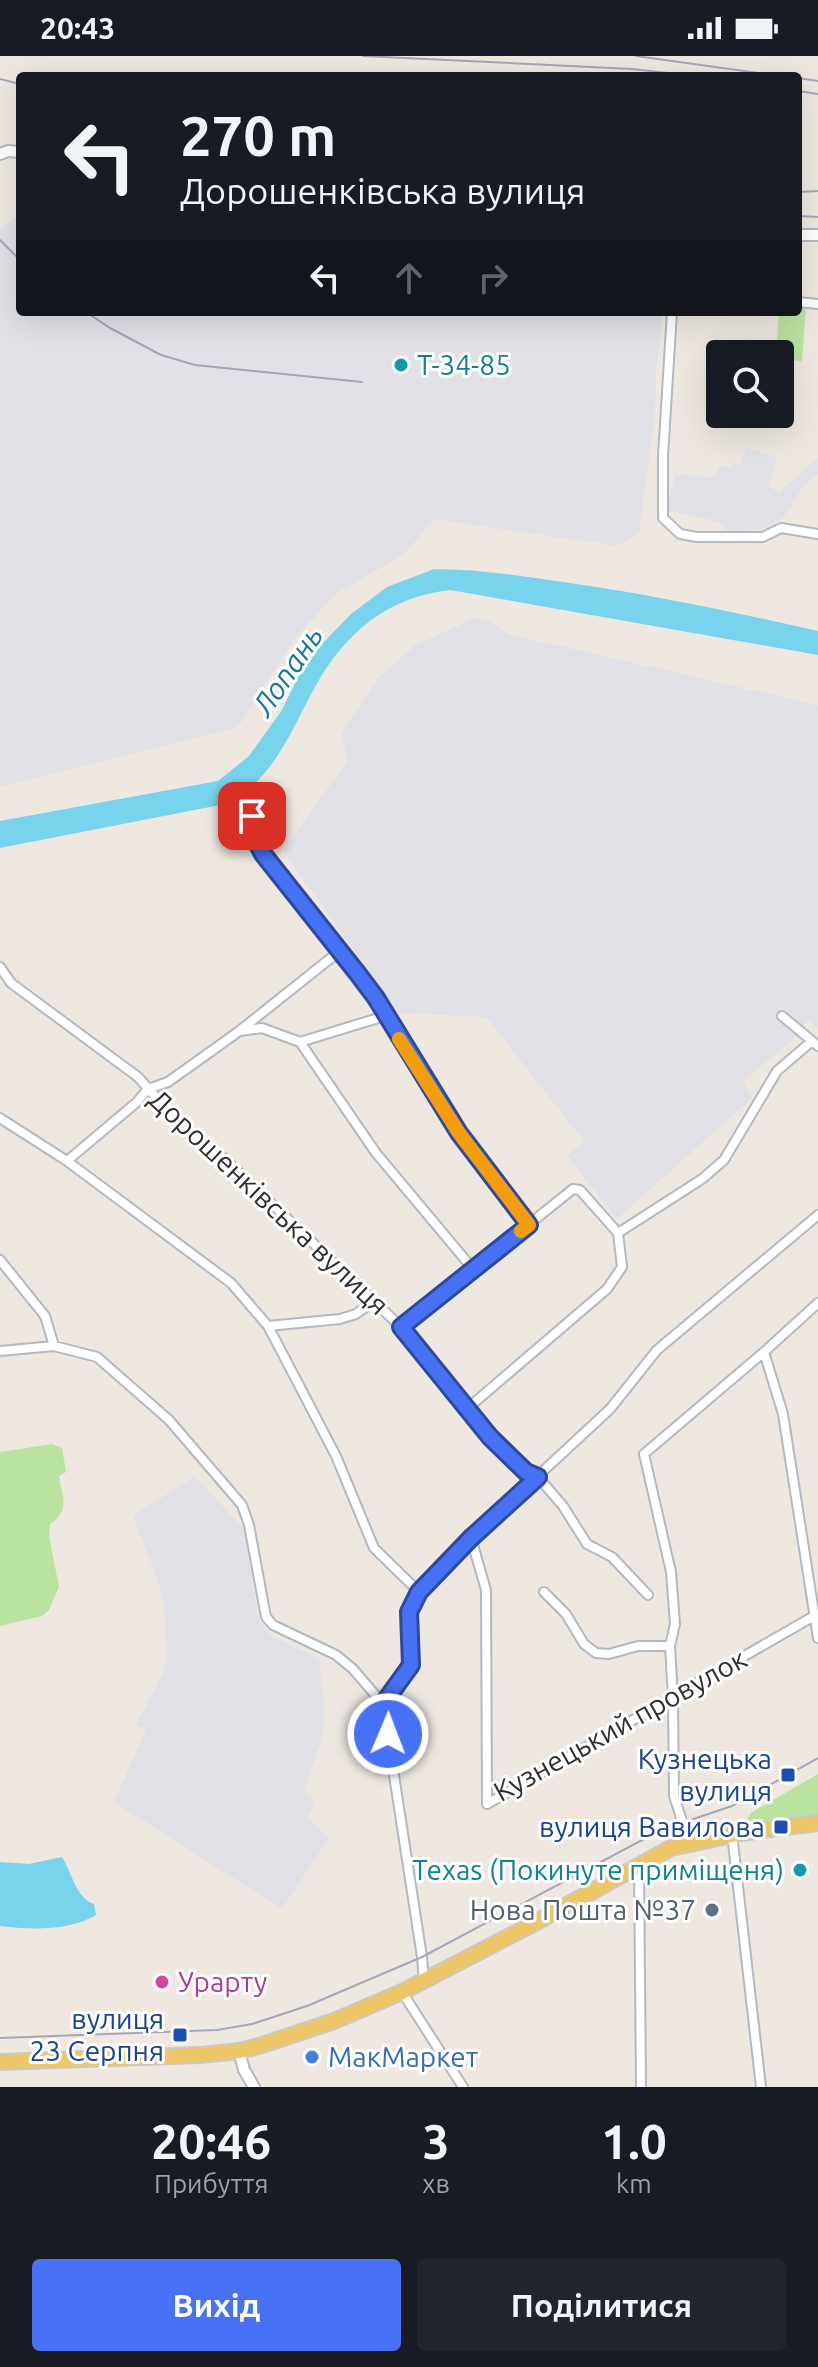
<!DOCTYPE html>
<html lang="uk">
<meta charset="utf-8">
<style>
:root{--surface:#171b24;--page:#20242c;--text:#f1f3f6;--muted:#9ea1a6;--accent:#4772f5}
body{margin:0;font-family:Ubuntu,sans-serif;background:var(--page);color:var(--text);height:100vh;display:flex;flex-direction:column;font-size:30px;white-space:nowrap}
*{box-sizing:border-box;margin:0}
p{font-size:26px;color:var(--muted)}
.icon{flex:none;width:44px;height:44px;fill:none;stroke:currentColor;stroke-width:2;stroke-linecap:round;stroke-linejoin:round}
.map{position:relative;height:2031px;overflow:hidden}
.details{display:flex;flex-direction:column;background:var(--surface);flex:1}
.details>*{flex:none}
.top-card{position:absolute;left:16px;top:16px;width:786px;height:244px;border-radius:8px;box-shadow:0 8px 32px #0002;background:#171b24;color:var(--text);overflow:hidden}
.tools{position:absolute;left:706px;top:284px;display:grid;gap:16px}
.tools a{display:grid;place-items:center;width:88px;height:88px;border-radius:8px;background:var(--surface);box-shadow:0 8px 32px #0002;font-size:40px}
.pin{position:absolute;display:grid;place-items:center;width:68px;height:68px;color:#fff;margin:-34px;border-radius:16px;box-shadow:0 4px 12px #0006}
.me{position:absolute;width:88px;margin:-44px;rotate:1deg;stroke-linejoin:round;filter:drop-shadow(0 0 6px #0008)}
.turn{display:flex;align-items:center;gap:28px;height:168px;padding:0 32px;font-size:36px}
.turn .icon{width:104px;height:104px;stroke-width:2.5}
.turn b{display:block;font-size:56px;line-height:68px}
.lanes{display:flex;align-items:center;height:76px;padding:0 32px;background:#0003;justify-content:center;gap:40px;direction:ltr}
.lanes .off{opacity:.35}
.eta{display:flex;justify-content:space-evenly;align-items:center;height:136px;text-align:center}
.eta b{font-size:48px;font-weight:600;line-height:56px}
.primary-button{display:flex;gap:16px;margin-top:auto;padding:16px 32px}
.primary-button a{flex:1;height:92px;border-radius:8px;background:var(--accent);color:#fff;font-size:32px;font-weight:600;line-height:92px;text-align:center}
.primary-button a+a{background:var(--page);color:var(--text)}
.status{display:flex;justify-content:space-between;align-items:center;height:56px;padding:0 40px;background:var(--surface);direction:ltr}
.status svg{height:22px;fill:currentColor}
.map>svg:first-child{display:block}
</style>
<div class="status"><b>20:43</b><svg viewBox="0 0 49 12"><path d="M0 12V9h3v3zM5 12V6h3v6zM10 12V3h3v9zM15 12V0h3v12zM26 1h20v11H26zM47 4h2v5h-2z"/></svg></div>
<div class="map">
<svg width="818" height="2031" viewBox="0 0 818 2031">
<rect width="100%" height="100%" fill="#eee8e1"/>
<path fill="#e2e1e8" d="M20,157V256H663L656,315L655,357L639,477L617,490L433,463L406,497L337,537L295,582L238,671L0,731V173Z
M746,392L777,401L769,430L779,437L818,401V418L803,431L783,462L761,474L733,475L726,474L721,466L666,454L676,418L716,422L718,410L731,412L732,407L740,408Z
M475,562L491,565L508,578L818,649V972L808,964L792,985L743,1025L752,1042L617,1163L567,1100L584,1085L486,961L399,957L283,795L348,704L341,677L378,622L414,590Z
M195,1420L244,1473L259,1565L273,1581L319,1603L325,1656L322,1682L304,1735L315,1746L308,1761L329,1782L282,1853L114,1746L146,1674L136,1669L162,1619L167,1605L164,1548L157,1522L133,1460Z"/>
<path fill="#bae3a0" d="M798,250L806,251L802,305L780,304V298H776L779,256H798Z
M52,1388L62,1392L66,1416L59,1420C62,1441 71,1454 50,1468L49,1480L59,1531L49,1554L42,1560L0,1570V1396Z
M818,1718V1760L753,1767L747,1763L752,1756Z"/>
<path fill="#78d4ec" d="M434,513C478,513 520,520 563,526C649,538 734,556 818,575V599L450,534C387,541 345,577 315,631C296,665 282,703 252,730C243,738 230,743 220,749L0,792V765L218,725L249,700L282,654L298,621L323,587L351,558L387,531Z
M62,1801C72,1817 76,1842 94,1848L96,1859C69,1875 31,1874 0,1870V1806L29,1808Z"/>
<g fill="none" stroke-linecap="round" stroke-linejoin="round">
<g stroke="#b4b8c0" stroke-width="12">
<path id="minor" d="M798,246L818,248
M672,256L663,400V462L680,478L697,481H763L781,472L818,478
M252,760L256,785L263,798L341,894L376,942L459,1077L529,1169
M0,911L11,927L138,1021L178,1066L226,1104L401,1271L490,1381L526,1416L538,1421L563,1450L587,1488L612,1501L648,1539
M782,960L818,990
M240,975L262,972L300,986L385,960
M300,986L376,1097L473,1213
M0,1062L67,1105L231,1227L268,1270L336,1400L374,1492L419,1536
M67,1105L137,1046L148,1033L168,1026L238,976L341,894
M618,1177L702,1123L724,1104L777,1015L812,985
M0,1204L45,1260L54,1290
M268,1270L340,1263L356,1258L374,1245
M401,1271L573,1133L580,1134L618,1177
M0,1295L54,1290L97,1301L169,1364L242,1449L249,1469L266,1561L273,1569L336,1599L353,1613L383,1648L422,1901L424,1925
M764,1296L783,1358L818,1582
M468,1352L607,1233L622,1211L618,1177
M471,1482L486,1534L487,1748L814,1560
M544,1536L566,1558L584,1588L596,1597L609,1598L638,1590H670
M383,1648L411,1609L409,1556L419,1536L471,1482L610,1353L657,1294L818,1159
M732,1778L761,2031
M683,1789L682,1765L674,1740L673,1642L670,1590L675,1568L671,1516L644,1398L764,1296L818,1247
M639,1808L641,2031
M402,1936L463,2031"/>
</g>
<g stroke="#b4b8c0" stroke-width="14">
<path id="tertiary" d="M0,98L8,95L20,96
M798,179H818
M239,1995L244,2014L254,2031"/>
</g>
<g stroke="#c9c9c9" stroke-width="18">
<path id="primary" d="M0,2006L200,1999L239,1995L259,1990L334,1965L402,1936L533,1868L671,1792L741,1777L818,1767"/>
</g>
<use href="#minor" stroke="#fff" stroke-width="8"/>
<use href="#tertiary" stroke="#fff" stroke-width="10"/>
<use href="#primary" stroke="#edc667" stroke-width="14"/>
<path stroke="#a3a7b7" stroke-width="2" d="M0,1982L217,1974L252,1968L307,1950L422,1901L661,1774L732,1750L818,1702"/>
<path stroke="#a3a7b7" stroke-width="2" d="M363,0L632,13L695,20
M636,0L780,20
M798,22L818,25
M0,23L20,28
M798,35L818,38
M798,136L818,135
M798,160L818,161
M0,184L20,204
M86,256L110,272L161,299L195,309L362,326"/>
</g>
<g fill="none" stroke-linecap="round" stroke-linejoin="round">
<g stroke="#2e4a9f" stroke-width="20">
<path id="route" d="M252,760L256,785L263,798L358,918L376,942L459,1077L529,1169L401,1271L490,1381L526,1416L538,1421L471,1482L419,1536L409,1556L411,1609L383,1648L388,1678"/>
</g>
<use href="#route" stroke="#4772f5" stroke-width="14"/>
<path stroke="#f59e0b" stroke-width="14" d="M399,983L459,1077L529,1169L521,1175"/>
</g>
<g fill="#0f9aa8" stroke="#fff" stroke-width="3">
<circle cx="401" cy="309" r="8"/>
<circle cx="800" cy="1814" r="8"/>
</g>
<g fill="#1a4fb4" stroke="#fff" stroke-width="3">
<rect x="780" y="1711" width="16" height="16" rx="4"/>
<rect x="773" y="1763" width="16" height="16" rx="4"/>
<rect x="172" y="1971" width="16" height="16" rx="4"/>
</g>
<circle fill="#5c6f8a" stroke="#fff" stroke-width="3" cx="712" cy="1854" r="8"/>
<circle fill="#d1479c" stroke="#fff" stroke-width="3" cx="162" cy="1926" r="8"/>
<circle fill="#3f7fe0" stroke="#fff" stroke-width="3" cx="312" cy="2001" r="8"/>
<g text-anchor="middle" stroke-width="6" stroke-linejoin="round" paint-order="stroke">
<g font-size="28" fill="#0d838f" stroke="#fff" text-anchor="start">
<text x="417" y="319">Т-34-85</text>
<text x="784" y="1824" text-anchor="end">Texas (Покинуте приміщеня)</text>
</g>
<g font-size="28" fill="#2e2e2e" stroke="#fff">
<text transform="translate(269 1146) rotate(43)" y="10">Дорошенківська вулиця</text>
<text transform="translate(620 1669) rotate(-29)" y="10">Кузнецький провулок</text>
</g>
<g font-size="28" fill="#164399" stroke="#fff" text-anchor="end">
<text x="772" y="1713">Кузнецька<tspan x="772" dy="32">вулиця</tspan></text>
<text x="765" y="1781">вулиця Вавилова</text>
<text x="164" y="1973">вулиця<tspan x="164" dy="32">23 Серпня</tspan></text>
</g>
<g font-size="28" fill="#4e5e75" stroke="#fff" text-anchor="end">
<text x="696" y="1864">Нова Пошта №37</text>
</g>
<g font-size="28" fill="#b23c85" stroke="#fff" text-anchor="start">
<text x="178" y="1936">Урарту</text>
</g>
<g font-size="28" fill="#366cbe" stroke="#fff" text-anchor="start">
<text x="328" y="2011">МакМаркет</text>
</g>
<g font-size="30" font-style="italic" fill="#12769e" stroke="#fff">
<text transform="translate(288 615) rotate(-56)" y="10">Лопань</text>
</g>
</g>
</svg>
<div class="tools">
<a><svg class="icon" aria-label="search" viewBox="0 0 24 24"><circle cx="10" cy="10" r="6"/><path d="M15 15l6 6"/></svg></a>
</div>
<div class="pin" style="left:252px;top:760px;background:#d93025"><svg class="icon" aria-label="arrive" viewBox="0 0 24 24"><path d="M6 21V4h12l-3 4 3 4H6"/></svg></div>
<svg class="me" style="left:388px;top:1678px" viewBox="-20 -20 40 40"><circle r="17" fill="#4772f5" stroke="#fff" stroke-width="3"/><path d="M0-11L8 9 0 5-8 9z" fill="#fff"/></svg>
<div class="top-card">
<div class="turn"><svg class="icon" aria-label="left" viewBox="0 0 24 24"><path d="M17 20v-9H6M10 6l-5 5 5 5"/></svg><div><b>270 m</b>Дорошенківська вулиця</div></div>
<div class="lanes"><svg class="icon" aria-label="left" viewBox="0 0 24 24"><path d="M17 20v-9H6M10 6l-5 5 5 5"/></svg><svg class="icon off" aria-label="ahead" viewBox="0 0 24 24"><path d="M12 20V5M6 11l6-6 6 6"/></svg><svg class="icon off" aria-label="right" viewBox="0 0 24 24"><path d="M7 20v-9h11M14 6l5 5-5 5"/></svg></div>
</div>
</div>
<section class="details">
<div class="eta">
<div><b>20:46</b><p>Прибуття</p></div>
<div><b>3</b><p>хв</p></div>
<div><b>1.0</b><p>km</p></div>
</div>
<div class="primary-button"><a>Вихід</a><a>Поділитися</a></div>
</section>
